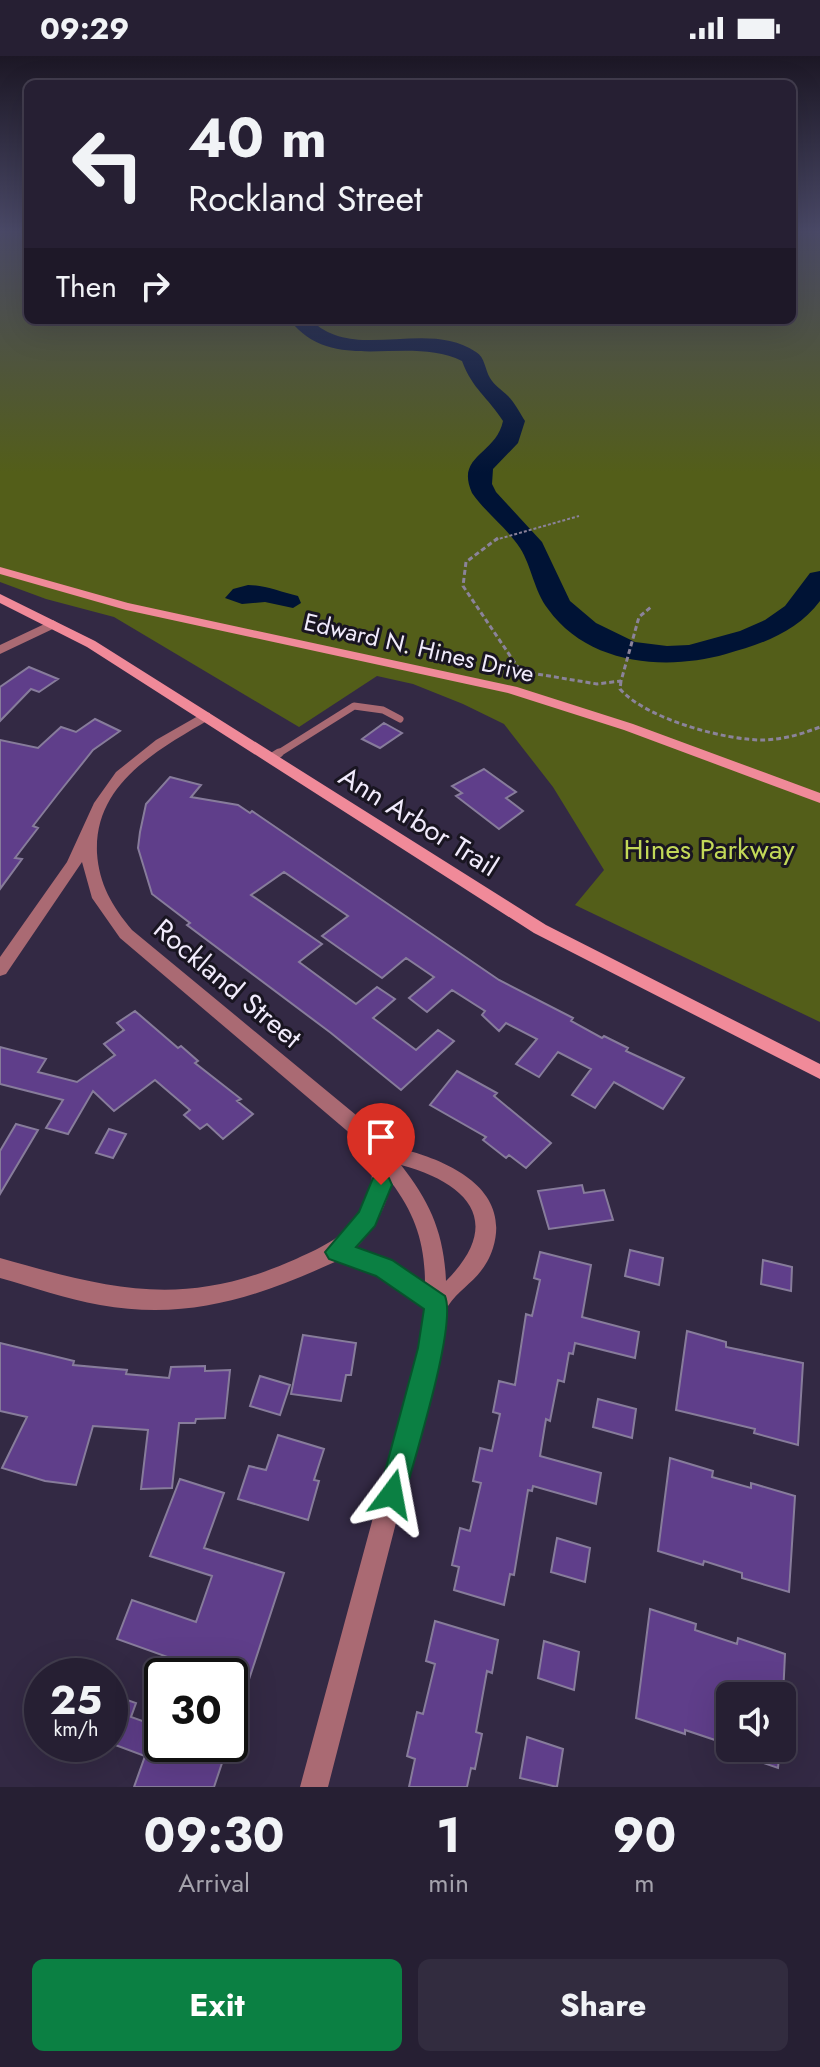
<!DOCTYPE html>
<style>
:root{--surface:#261f33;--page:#322c3f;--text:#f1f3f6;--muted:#a4a2ac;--line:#423d4e;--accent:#0b8043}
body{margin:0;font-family:Jost,sans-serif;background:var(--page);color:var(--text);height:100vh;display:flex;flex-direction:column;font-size:30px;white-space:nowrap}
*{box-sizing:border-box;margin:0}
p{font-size:26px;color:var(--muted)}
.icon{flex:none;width:44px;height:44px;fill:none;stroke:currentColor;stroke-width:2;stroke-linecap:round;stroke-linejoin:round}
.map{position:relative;height:1731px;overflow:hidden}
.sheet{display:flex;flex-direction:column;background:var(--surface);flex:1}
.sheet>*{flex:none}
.top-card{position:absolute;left:24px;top:24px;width:772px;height:244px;border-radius:12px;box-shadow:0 8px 32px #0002,0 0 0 2px var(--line);background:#261f33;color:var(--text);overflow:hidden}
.buttons{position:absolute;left:716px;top:1626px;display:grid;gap:16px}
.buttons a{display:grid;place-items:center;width:80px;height:80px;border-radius:12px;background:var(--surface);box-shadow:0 8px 32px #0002,0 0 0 2px var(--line);font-size:40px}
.speed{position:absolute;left:24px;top:1602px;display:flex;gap:16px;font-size:40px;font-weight:700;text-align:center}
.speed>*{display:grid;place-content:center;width:104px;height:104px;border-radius:50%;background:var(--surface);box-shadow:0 8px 32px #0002,0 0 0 2px var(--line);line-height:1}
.speed small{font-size:20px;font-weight:400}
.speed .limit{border:4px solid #111;border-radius:12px;background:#fff;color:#111}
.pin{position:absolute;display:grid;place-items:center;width:68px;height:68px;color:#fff;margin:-82px -34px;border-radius:50% 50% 50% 0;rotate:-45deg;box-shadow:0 0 8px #0007}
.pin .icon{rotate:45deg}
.me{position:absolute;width:88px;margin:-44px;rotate:13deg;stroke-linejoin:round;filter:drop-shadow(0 0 6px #0008)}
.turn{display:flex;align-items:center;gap:28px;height:168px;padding:0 32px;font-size:36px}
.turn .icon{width:104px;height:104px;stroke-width:2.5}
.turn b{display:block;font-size:56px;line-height:68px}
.then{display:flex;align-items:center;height:76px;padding:0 32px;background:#0003;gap:16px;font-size:30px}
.eta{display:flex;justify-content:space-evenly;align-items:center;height:136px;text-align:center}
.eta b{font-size:48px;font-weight:700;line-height:56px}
.cta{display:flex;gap:16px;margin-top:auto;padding:16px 32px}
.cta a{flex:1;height:92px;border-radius:12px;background:var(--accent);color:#fff;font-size:32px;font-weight:700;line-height:92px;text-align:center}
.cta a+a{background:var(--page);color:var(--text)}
.status{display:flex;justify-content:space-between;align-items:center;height:56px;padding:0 40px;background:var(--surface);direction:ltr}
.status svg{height:22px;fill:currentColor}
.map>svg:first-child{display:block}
</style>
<div class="status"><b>09:29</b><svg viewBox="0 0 49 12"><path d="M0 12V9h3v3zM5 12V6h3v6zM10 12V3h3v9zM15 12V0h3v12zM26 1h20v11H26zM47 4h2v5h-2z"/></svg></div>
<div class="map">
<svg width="820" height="1731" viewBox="0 0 820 1731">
<rect width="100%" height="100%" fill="#332944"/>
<path fill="#535e19" d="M0,175H28V264H792V175H820V966L575,849L604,814L553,731L504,668L463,648L413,628L377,620L299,671L114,561L46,543L0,526Z"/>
<path fill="#001335" d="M248,529C265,529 281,536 298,540L301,547L293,552L265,546L242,548L225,542L233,533Z"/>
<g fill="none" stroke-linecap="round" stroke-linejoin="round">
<path fill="#001335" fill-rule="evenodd" d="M290,264H311C354,307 427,262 476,296C485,301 485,314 490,322C494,329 502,334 508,340C515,347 520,357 525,365L518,387L493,413L492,428L496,436L542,486L570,545L596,567L635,586L667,590L689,589L740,575L765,564L785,550L810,517L820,515V545C797,576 762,588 726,598C666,615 588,609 548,553C534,535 532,511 520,492C507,472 486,457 472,437C455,399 496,399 503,365C487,340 473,334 462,305C408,278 332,320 290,264Z"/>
</g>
<path fill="#5f3e8a" stroke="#877c9b" stroke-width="2" d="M29,611L58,623L39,636L31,633L0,665V631Z
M95,663L120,675L93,694L57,739L33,770L38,772L15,802L22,803L0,833V684L38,692L61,671L76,676Z
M384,667L402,677L380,692L362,683Z
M484,713L516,736L506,742L523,755L499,773L456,740L462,737L452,730Z
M170,721L201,729L191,741L238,749L250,757L252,755L499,924L573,962L571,965L602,982L604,980L628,992L626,995L684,1022L663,1053L614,1026L595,1052L572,1039L591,1013L558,996L539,1021L516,1008L537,983L506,967L499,975L482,959L485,955L452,934L427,956L409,942L434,921L406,902L382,922L339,892L322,880L348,860L284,816L251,839L322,888L299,906L356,948L377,931L395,943L373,962L416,994L438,974L454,985L401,1034L331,977L187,869L190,867L152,838L138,792L140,776L146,748Z
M135,955L178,992L181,990L198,1005L195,1007L241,1043L237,1045L253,1058L223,1083L207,1068L200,1073L184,1059L190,1054L155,1024L114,1055L93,1035L68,1078L46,1072L63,1044L0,1028V991L46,1003L38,1016L77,1026L115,999L104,988L124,974L117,967Z
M457,1015L497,1037L494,1040L551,1087L526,1112L509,1099L506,1102L483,1084L486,1081L430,1049Z
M16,1068L38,1074L0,1138V1095Z
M109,1073L126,1078L113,1102L96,1097Z
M582,1129L584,1137L604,1134L613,1164L549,1173L538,1135Z
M630,1194L663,1202L659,1229L625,1220Z
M540,1196L591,1209L582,1261L639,1276L635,1302L575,1287L573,1298L569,1297L564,1326L558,1324L550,1365L546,1363L540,1400L601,1417L596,1448L533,1430L532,1435L528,1434L514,1519L510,1518L504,1549L454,1534L459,1511L452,1509L460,1472L470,1475L481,1427L473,1425L480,1392L492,1395L500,1358L493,1356L499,1325L515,1329L526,1258L532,1260L540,1224L534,1222Z
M763,1204L792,1211L791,1235L761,1228Z
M687,1275L726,1286V1291L803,1307L798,1389L754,1377L755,1373L676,1354Z
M303,1279L356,1287L351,1319H346L341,1345L291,1338Z
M0,1287L74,1305L73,1309L127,1314L126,1318L169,1322L171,1311L205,1310V1315L230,1314L225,1362L196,1363L195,1367H179L172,1432L141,1433L148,1374L93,1370L76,1429L45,1425L2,1412L27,1361L0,1355Z
M260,1320L290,1329L280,1359L250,1350Z
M598,1343L636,1353L632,1382L593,1371Z
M278,1379L324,1393L314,1424L319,1425L308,1464L238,1443L249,1410L266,1414Z
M670,1402L713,1415L712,1421L751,1432V1427L795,1440L789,1536L742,1522V1517L704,1505L703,1509L658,1495Z
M180,1423L224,1437L204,1492L284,1517L234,1669L230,1668V1620H174L179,1605L117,1583L132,1544L196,1566L212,1520L150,1500Z
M557,1482L590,1492L585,1526L551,1516Z
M650,1553L696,1568L695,1574L737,1588L738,1582L785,1598L783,1640H730V1689L685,1674V1678L636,1662Z
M435,1565L498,1584L492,1617L487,1615L476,1676L482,1678L475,1713L471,1712L467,1731H409L415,1703L407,1700L417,1656L423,1658L435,1608L426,1605Z
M544,1585L579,1596L574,1634L538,1622Z
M110,1638L136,1647L131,1661L162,1672V1688H207L226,1695L214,1731H134L145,1700L110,1687Z
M527,1681L563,1693L557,1731L520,1722Z
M730,1692H780L778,1712L729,1695Z"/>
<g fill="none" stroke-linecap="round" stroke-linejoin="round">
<path stroke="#8b839a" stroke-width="2" stroke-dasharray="3 2" stroke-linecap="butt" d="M495,484L579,460"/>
<path stroke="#8b839a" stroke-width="3" stroke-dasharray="5 3" stroke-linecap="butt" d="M498,482L466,506L463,530L517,610L525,616L597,628L621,625L639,561L651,551
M621,625L620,633C646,663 727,685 765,684C785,683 802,678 820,671"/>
<path stroke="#aa6a73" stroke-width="7" d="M276,699L354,650L383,654L400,663"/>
<path stroke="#aa6a73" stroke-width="9" d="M271,702L279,697"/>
<path fill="#aa6a73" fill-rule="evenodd" d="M53,564L59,568L57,571L0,598V589Z
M205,656L210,657V663C158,694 94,727 97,797C99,828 112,850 132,874L373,1073C376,1078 380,1085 384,1088C391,1093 405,1094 413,1096C457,1109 510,1137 493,1192C483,1223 462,1229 448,1250C444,1256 443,1283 441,1292L328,1731H300L419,1292L425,1253L378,1219L337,1205C258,1241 189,1265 100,1249C66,1243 33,1231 0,1222V1202C113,1234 184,1253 296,1203C324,1190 346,1181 362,1153C376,1129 375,1106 359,1085L120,882L92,842L82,806L6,918L0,920V901L67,806L94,747L116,716L156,684ZM401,1109C468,1127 505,1166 446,1225C444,1177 430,1146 401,1109ZM391,1126C415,1158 425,1187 425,1228L391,1205L355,1193C373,1175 387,1151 391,1126Z"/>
<path fill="#f08a99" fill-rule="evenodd" d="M0,511L128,547L517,631L633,668L820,737V747L624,674L508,637L126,554L0,518Z
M0,538L95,585L546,869L820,1008V1023L534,877L87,591L0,547Z"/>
</g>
<linearGradient id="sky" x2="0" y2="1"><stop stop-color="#1c1725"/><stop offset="0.42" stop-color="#4a4967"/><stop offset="1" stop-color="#4a4967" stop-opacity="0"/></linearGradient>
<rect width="820" height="417" fill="url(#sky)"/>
<path fill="#0b8043" stroke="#07532c" stroke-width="2" d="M381,1120L389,1122L392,1129L375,1170L356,1191L392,1204L445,1240C457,1269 415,1400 405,1438L401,1447L392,1451L383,1447L379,1438L418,1292L424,1253L376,1220L329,1203L325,1196L359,1156L373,1122Z"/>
<g text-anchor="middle" stroke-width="6" stroke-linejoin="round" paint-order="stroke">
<g font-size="24" fill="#f1ebfc" stroke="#191521">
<text transform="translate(419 592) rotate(13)" y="8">Edward N. Hines Drive</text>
</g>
<g font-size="28" fill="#f1ebfc" stroke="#191521">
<text transform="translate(419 765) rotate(32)" y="10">Ann Arbor Trail</text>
<text transform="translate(228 927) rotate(40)" y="10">Rockland Street</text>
</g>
<g font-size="28" fill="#c2d858" stroke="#191521">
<text x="709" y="803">Hines Parkway</text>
</g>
</g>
</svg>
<div class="buttons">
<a><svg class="icon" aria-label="sound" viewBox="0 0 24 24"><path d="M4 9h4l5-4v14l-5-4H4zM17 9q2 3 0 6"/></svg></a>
</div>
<div class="speed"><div>25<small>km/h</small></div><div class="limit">30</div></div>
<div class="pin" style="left:381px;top:1129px;background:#d93025"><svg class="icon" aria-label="arrive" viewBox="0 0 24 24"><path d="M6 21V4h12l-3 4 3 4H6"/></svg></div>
<svg class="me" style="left:392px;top:1438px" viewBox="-20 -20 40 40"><path d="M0-17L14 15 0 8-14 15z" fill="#0b8043" stroke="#fff" stroke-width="4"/></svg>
<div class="top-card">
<div class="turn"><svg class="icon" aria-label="left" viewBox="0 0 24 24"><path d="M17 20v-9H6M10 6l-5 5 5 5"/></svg><div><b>40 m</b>Rockland Street</div></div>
<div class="then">Then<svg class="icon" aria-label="right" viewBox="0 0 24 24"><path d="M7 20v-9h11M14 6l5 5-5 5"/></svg></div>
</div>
</div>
<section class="sheet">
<div class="eta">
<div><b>09:30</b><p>Arrival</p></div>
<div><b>1</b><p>min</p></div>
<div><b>90</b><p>m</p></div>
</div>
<div class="cta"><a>Exit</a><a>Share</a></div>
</section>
